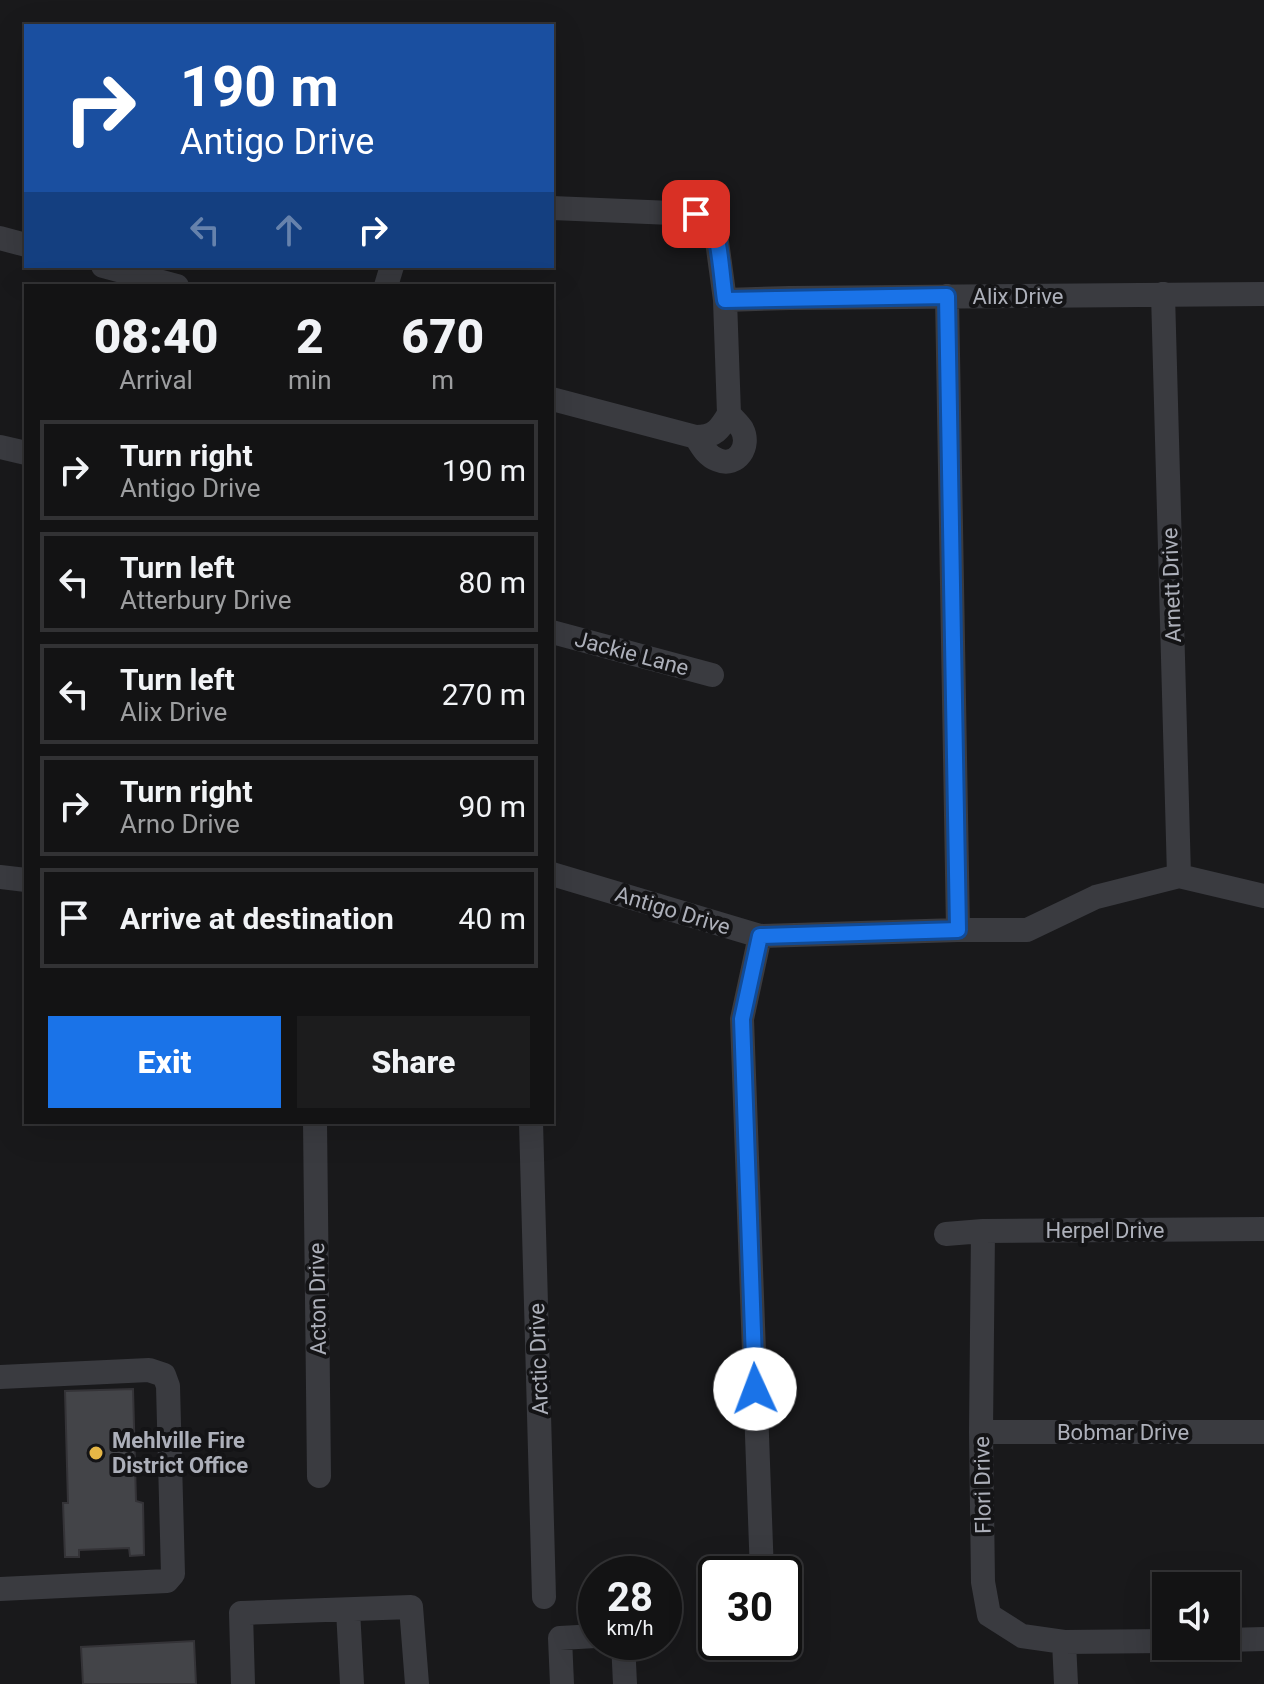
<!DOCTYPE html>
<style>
:root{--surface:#131314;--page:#1c1c1d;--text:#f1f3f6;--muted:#9d9ea0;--line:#323234;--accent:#1a73e8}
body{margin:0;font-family:Roboto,sans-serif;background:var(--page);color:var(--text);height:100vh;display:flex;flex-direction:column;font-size:30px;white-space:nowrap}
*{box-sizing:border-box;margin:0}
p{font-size:26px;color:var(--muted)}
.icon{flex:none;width:44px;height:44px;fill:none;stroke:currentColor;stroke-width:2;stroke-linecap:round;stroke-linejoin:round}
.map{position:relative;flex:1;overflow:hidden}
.panel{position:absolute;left:24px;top:284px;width:530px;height:840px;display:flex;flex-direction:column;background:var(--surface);border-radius:0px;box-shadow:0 8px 32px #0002,0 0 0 2px var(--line)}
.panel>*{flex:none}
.top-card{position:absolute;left:24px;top:24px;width:530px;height:244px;border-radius:0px;box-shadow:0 8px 32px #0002,0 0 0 2px var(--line);background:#1a4fa0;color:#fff;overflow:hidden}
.tools{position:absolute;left:1152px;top:1572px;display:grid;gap:16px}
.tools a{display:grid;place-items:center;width:88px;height:88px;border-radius:0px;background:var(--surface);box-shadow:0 8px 32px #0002,0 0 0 2px var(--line);font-size:40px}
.speed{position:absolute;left:578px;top:1556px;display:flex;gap:16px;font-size:40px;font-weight:700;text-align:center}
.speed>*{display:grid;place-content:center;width:104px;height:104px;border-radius:50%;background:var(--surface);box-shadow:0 8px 32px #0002,0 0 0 2px var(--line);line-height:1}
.speed small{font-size:20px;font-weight:400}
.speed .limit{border:4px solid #111;border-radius:12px;background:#fff;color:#111}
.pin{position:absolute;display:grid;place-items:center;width:68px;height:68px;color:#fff;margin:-34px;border-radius:16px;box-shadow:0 4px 12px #0006}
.me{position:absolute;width:88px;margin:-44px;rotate:358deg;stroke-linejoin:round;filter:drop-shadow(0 0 6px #0008)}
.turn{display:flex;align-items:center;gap:28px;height:168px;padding:0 24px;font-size:36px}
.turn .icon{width:104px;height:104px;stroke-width:2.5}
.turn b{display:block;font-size:56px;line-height:68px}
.lanes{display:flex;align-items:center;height:76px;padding:0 24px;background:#0003;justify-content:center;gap:40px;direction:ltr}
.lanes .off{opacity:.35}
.eta{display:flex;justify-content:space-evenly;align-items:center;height:136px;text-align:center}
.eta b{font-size:48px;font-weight:800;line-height:56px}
.action{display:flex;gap:16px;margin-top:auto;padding:16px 24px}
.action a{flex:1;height:92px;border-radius:0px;background:var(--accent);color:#fff;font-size:32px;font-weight:800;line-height:92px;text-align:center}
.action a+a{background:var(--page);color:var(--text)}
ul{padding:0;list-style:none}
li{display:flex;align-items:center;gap:24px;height:100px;margin:0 16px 12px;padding:0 8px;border:4px solid var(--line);border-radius:0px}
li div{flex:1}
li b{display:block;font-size:30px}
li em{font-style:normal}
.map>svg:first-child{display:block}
</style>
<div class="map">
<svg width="1264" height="1684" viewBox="0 0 1264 1684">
<rect width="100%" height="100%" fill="#19191b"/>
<path fill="#434448" stroke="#343337" stroke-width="2" d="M133,1389L136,1501L143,1503L144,1555L130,1556L129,1548L79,1550V1557H65L63,1503H68L65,1391Z
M194,1641L196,1684H83L81,1647Z"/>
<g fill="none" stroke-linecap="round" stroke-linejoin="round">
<path stroke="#3a3b40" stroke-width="24" d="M552,208L696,214L705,216L711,221L716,234L725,300L729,414C720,429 715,437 696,437L552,399
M0,238L26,245
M103,266L177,286
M386,286L392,266
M1163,294L1179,876
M947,296L958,930
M725,300L790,298L1264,294
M696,437C702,447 707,456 718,460C737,468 751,446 742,429C739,424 733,419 729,414
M0,447L26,453
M552,632L712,675
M552,874L760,936L958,930H1027L1096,897L1179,876L1264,896
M0,877L26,880
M760,936L742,1019L762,1574
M315,1122L319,1476
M531,1122L544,1597
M983,1231L981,1432L983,1582L989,1615L1022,1636L1064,1642L1066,1684
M946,1234L983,1231L1264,1229
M0,1377L149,1370L164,1375L168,1386L173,1574L167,1581L0,1589
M981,1432H1264
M348,1610L352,1684
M1226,1640L1264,1639
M623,1642L625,1684
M1064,1642L1166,1641
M243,1684L241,1613L411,1607L417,1684
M562,1684L560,1638L596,1636"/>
</g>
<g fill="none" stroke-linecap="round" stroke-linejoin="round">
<g stroke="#114b97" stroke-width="20">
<path id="route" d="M696,214C703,216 708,217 712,224C720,238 722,282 725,300L947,296L958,930L760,936L742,1019L755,1389"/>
</g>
<use href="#route" stroke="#1a73e8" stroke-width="14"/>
</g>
<circle fill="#e6b746" stroke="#141416" stroke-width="3" cx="96" cy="1453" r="8"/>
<g text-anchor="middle" stroke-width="8" stroke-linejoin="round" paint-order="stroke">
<g font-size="22" fill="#adb0ba" stroke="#141416">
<text x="1018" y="304">Alix Drive</text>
<text transform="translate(1171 585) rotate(-92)" y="8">Arnett Drive</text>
<text transform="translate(632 653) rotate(15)" y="8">Jackie Lane</text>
<text transform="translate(673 910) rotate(17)" y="8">Antigo Drive</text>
<text x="1105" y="1238">Herpel Drive</text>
<text transform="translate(317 1299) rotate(-91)" y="8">Acton Drive</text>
<text transform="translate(538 1359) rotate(-92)" y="8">Arctic Drive</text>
<text x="1123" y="1440">Bobmar Drive</text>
<text transform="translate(982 1485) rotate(-91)" y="8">Flori Drive</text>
</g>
<g font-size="22" font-weight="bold" fill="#adb0ba" stroke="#141416" text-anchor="start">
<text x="112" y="1448">Mehlville Fire<tspan x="112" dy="25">District Office</tspan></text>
</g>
</g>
</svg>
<div class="tools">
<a><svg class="icon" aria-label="sound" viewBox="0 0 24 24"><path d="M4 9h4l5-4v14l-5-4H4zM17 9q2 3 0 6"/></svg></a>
</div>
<div class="speed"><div>28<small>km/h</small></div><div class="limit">30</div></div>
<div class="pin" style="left:696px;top:214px;background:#d93025"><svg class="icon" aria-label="arrive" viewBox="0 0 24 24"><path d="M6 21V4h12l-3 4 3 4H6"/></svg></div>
<svg class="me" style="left:755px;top:1389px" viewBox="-20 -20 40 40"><circle r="19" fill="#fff"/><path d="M0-13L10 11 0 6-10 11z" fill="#1a73e8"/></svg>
<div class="top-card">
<div class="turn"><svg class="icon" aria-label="right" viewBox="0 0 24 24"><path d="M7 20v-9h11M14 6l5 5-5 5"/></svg><div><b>190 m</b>Antigo Drive</div></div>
<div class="lanes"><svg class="icon off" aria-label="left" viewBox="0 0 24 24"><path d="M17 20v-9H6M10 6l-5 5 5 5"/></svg><svg class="icon off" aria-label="ahead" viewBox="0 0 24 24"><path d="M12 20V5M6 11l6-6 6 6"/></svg><svg class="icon" aria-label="right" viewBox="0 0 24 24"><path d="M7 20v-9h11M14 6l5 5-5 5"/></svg></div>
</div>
<section class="panel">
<div class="eta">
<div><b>08:40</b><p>Arrival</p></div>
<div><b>2</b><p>min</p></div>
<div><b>670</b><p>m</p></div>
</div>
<ul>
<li><svg class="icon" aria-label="right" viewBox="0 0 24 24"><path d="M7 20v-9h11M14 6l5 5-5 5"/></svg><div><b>Turn right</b><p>Antigo Drive</p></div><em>190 m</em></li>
<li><svg class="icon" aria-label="left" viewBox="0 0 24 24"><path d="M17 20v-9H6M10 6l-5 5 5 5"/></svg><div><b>Turn left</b><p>Atterbury Drive</p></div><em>80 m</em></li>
<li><svg class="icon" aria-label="left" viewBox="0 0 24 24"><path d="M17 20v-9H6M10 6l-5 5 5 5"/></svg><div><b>Turn left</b><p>Alix Drive</p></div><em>270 m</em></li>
<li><svg class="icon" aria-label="right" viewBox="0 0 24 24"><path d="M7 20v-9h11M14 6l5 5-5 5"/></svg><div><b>Turn right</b><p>Arno Drive</p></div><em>90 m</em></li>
<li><svg class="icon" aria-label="arrive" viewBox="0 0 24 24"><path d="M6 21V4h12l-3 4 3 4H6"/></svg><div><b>Arrive at destination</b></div><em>40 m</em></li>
</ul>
<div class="action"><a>Exit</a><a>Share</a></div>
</section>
</div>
